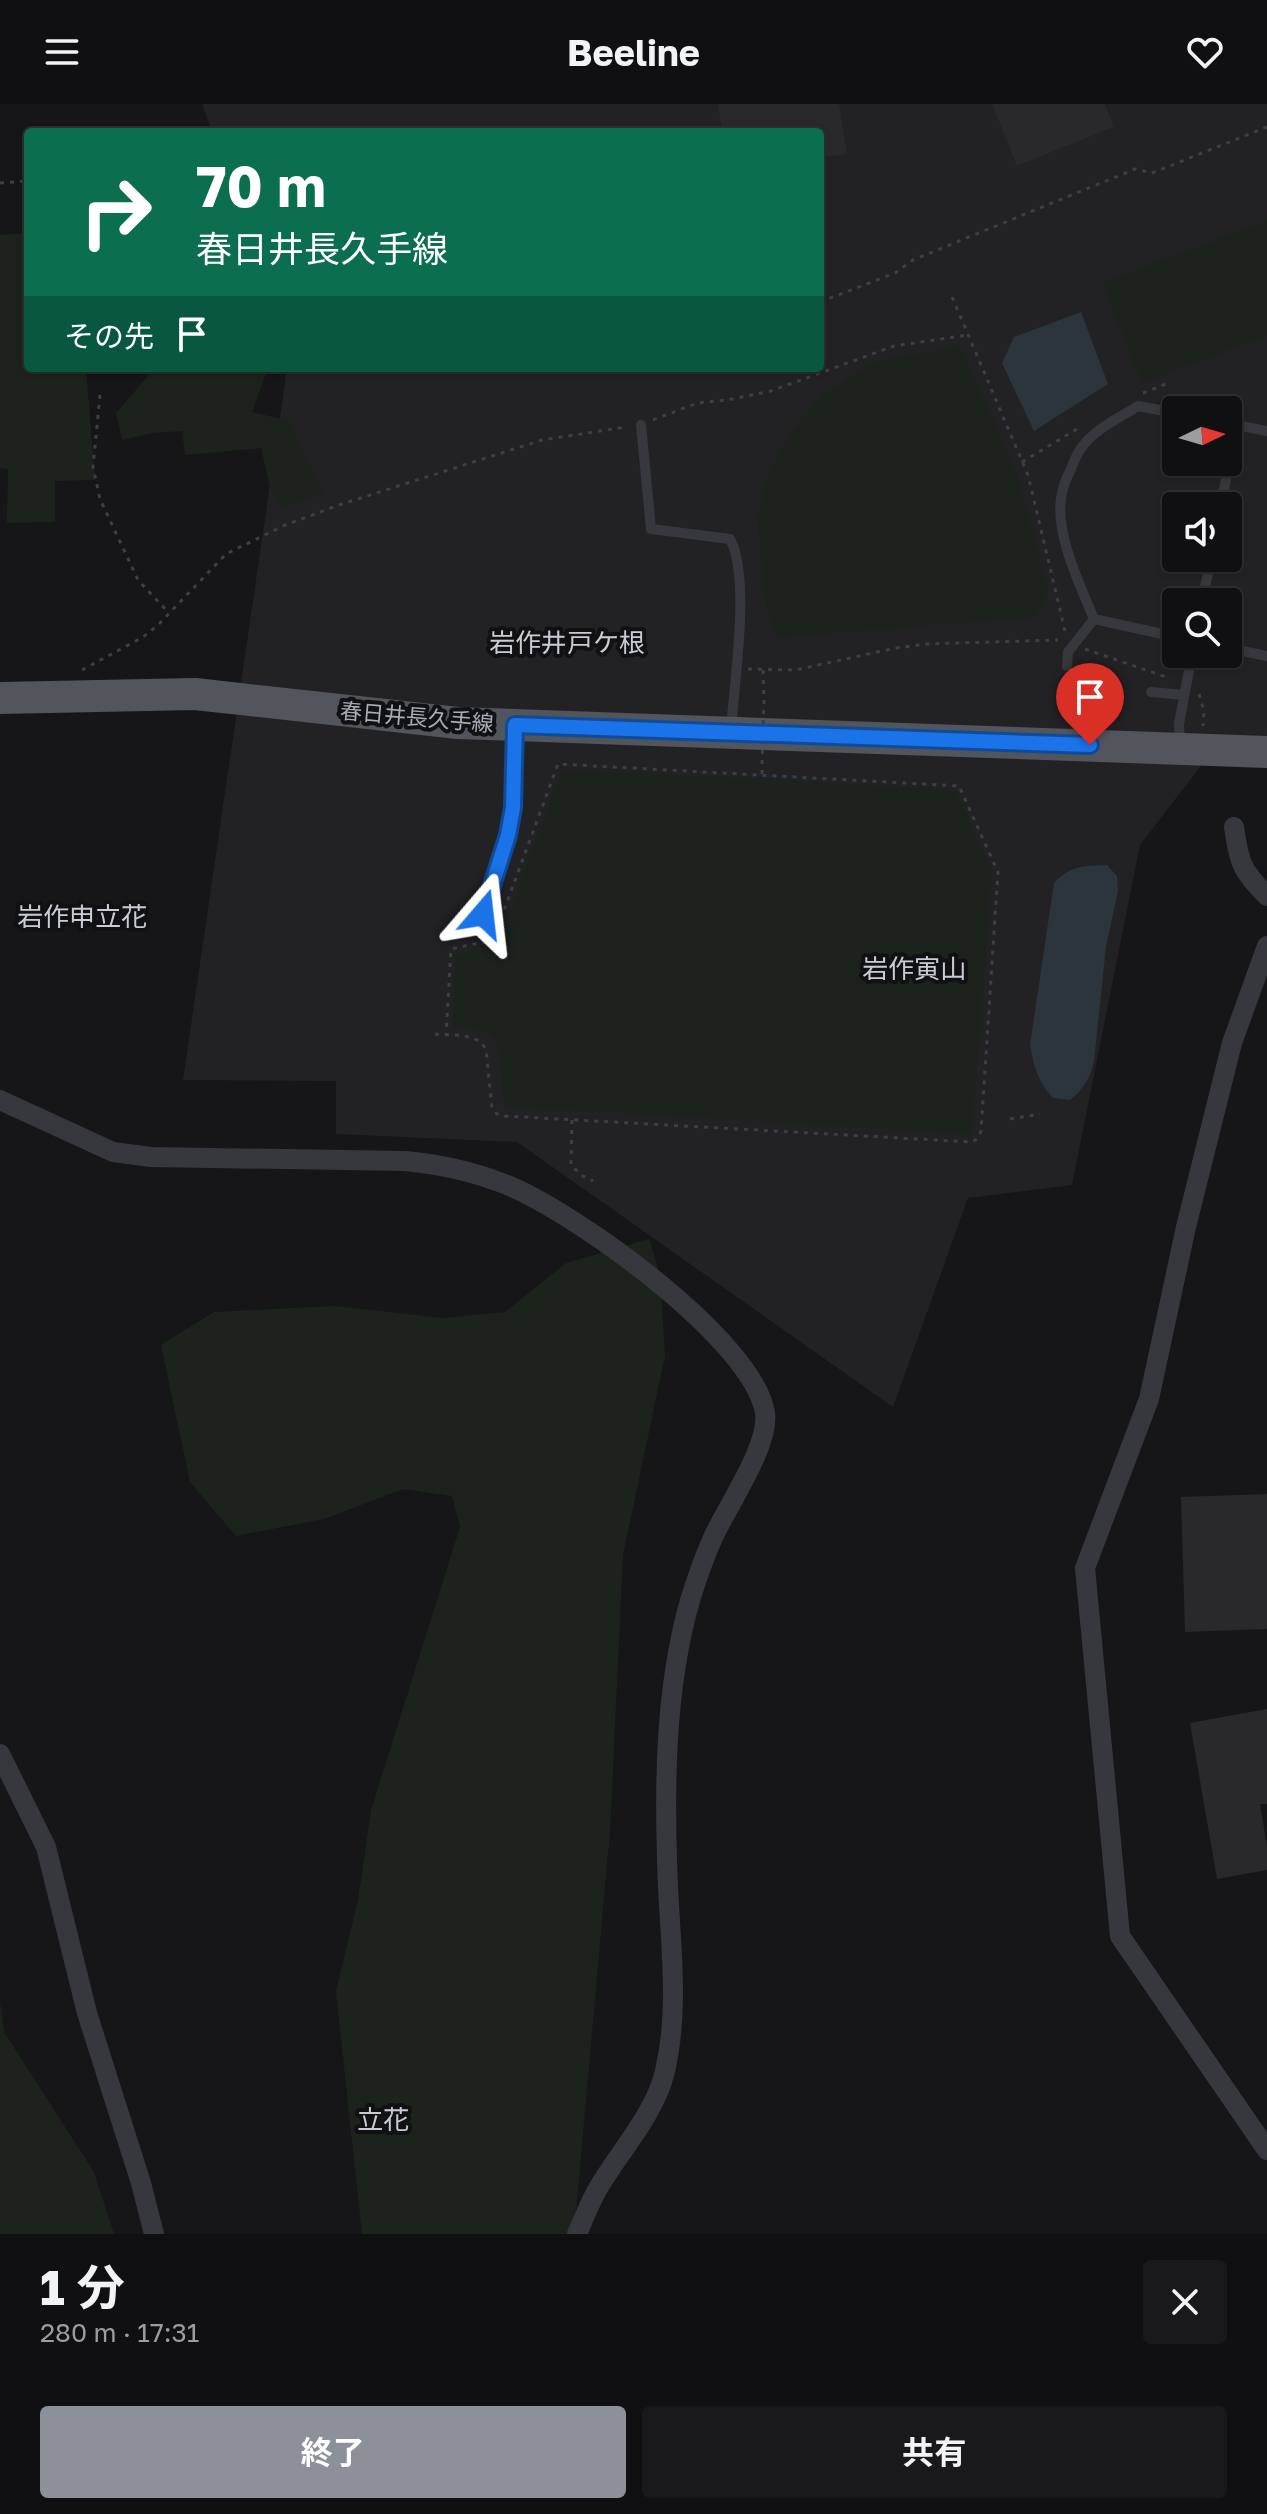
<!DOCTYPE html>
<html lang="ja">
<meta charset="utf-8">
<style>
:root{--surface:#101012;--page:#19191b;--text:#f1f3f6;--muted:#9c9d9f;--line:#303032;--accent:#8c9099}
body{margin:0;font-family:"Golos Text","Noto Sans JP",sans-serif;background:var(--page);color:var(--text);height:100vh;display:flex;flex-direction:column;font-size:30px;white-space:nowrap}
*{box-sizing:border-box;margin:0}
p{font-size:26px;color:var(--muted)}
.icon{flex:none;width:44px;height:44px;fill:none;stroke:currentColor;stroke-width:2;stroke-linecap:round;stroke-linejoin:round}
.map{position:relative;height:2130px;overflow:hidden}
.sheet{display:flex;flex-direction:column;background:var(--surface);flex:1}
.sheet>*{flex:none}
.hud{position:absolute;left:24px;top:24px;width:800px;height:244px;border-radius:8px;box-shadow:0 2px 6px #0004,0 0 0 2px var(--line);background:#0b6e4f;color:#fff;overflow:hidden}
.needle{width:52px;rotate:85deg}
.fabs{position:absolute;left:1162px;top:292px;display:grid;gap:16px}
.fabs a{display:grid;place-items:center;width:80px;height:80px;border-radius:8px;background:var(--surface);box-shadow:0 2px 6px #0004,0 0 0 2px var(--line);font-size:40px}
.pin{position:absolute;display:grid;place-items:center;width:68px;height:68px;color:#fff;margin:-82px -34px;border-radius:50% 50% 50% 0;rotate:-45deg;box-shadow:0 0 8px #0007}
.pin .icon{rotate:45deg}
.me{position:absolute;width:88px;margin:-44px;rotate:17deg;stroke-linejoin:round;filter:drop-shadow(0 0 6px #0008)}
.turn{display:flex;align-items:center;gap:28px;height:168px;padding:0 40px;font-size:36px}
.turn .icon{width:104px;height:104px;stroke-width:2.5}
.turn b{display:block;font-size:56px;line-height:68px}
.then{display:flex;align-items:center;height:76px;padding:0 40px;background:#0003;gap:16px;font-size:30px}
.round{display:grid;place-items:center;flex:none;width:84px;height:84px;border-radius:8px;background:var(--page)}
.headline{display:flex;align-items:center;justify-content:space-between;height:136px;padding:0 40px}
h1{font-size:48px;font-weight:700;line-height:60px}
.action{display:flex;gap:16px;margin-top:auto;padding:16px 40px}
.action a{flex:1;height:92px;border-radius:8px;background:var(--accent);color:#fff;font-size:32px;font-weight:700;line-height:92px;text-align:center}
.action a+a{background:var(--page);color:var(--text)}
header{display:flex;justify-content:space-between;align-items:center;height:104px;padding:0 40px;background:var(--surface);font-size:36px;font-weight:700}
.map>svg:first-child{display:block}
</style>
<header><svg class="icon" aria-label="menu" viewBox="0 0 24 24"><path d="M4 6h16M4 12h16M4 18h16"/></svg>Beeline<svg class="icon" aria-label="heart" viewBox="0 0 24 24"><path d="M12 20l-8-8c-3-5 5-10 8-4 3-6 11-1 8 4z"/></svg></header>
<div class="map">
<svg width="1267" height="2130" viewBox="0 0 1267 2130">
<rect width="100%" height="100%" fill="#161618"/>
<path fill="#222225" fill-rule="evenodd" d="M202,0H1267V633L1224,632L1140,741L1072,1081L968,1094L893,1303L517,1038L336,1030V977L183,976L287,264H820V28H212ZM1176,306H1228V358H1176ZM1176,402H1228V454H1176ZM1176,498H1228V550H1176Z"/>
<path fill="#1c231d" d="M1267,117V231L1142,279L1103,179Z
M28,129V264H86L95,376L55,377V418L7,419L8,365L0,364V131Z
M960,243L1018,372L1048,487L1035,513L778,533C764,504 765,494 762,462C761,447 758,429 759,414C764,353 811,290 865,264C895,249 928,250 960,243Z
M155,264H268L252,308L290,317L306,355L325,390L280,404L269,379L261,344L185,351L182,327L153,329L122,336L116,309Z
M562,666L783,676L955,687L992,767L972,1030L504,1002L500,951L495,934L481,925L453,923L455,851C478,846 492,839 505,820Z
M649,1135L660,1170L665,1252L623,1451L610,1726L574,2130H362L336,1887L358,1796L371,1706L460,1423L452,1392L403,1385L324,1415L236,1432L190,1378L161,1241L214,1208L335,1202L442,1214L505,1208L566,1159Z
M0,1897L4,1928L94,2068L114,2130H0Z"/>
<path fill="#2c353c" d="M1081,208L1108,280L1034,327L1002,259L1014,233Z
M1107,761L1117,772L1118,787L1106,843L1094,957C1090,974 1084,985 1070,996L1053,994C1038,978 1034,963 1030,941L1054,779C1071,761 1083,762 1107,761Z"/>
<path fill="#29292c" d="M718,0H839L847,50L820,54V28H722Z
M992,0H1105L1114,23L1017,62Z
M1267,1390V1525L1185,1528L1181,1393Z
M1267,1605V1700H1260L1267,1742V1766L1217,1775L1190,1619Z"/>
<g fill="none" stroke-linecap="round" stroke-linejoin="round">
<path stroke="#3d3f44" stroke-width="3" stroke-dasharray="4 6" stroke-linecap="butt" d="M0,79L28,77
M952,193L1028,371L1065,527
M820,198L895,169L913,156L1135,65L1152,69L1267,23
M1143,289L1166,280
M100,291L93,363L100,395L138,476L169,509
M653,316L697,299L727,296L771,287L894,242L968,231
M1022,358L1077,325
M1085,545L1169,574
M748,565L795,566L896,544L926,540L1058,536
M82,566L143,533L158,521L226,450L283,422L339,401L542,336L626,323
M763,566L764,597
M1199,590L1204,607L1203,622
M762,670V660
M435,930C453,932 478,928 486,946L492,1004L497,1010L505,1012L972,1038L978,1034L981,1027L998,768L959,682L558,660L500,817L483,838L451,845L446,931
M1010,1015L1040,1010
M572,1016L571,1061L581,1071L593,1077"/>
<path stroke="#37383d" stroke-width="10" d="M1176,309L1138,302C1119,314 1095,325 1082,343C1077,349 1074,357 1071,365C1067,373 1063,381 1062,389C1053,426 1080,481 1094,515L1176,533
M641,321L651,425L730,435C751,474 734,579 731,626
M1221,402L1236,321L1267,327
M1202,498L1211,454
M1228,544L1267,552
M1067,562L1068,548L1094,515
M1151,588L1184,591
M1180,643L1179,620L1192,550
M444,831L469,825L483,810L508,731L513,704L515,623"/>
<path stroke="#37383d" stroke-width="20" d="M1234,723C1239,758 1241,766 1267,792
M1267,842L1232,939L1186,1123L1149,1295L1085,1464L1120,1832L1267,2046
M0,996L113,1048L151,1053L405,1057C437,1060 471,1067 502,1079C570,1104 754,1236 765,1309C770,1342 725,1405 712,1436C704,1454 697,1474 691,1493C664,1585 664,1687 668,1783C671,1844 679,1907 665,1967C655,2011 617,2050 596,2088C589,2101 583,2116 577,2130
M0,1650L46,1743L87,1909L141,2079L154,2130"/>
<path stroke="#53555c" stroke-width="32" d="M0,594L195,590L458,619L1267,648"/>
<path stroke="#3d3f44" stroke-width="3" stroke-dasharray="4 6" stroke-linecap="butt" d="M762,660L764,597"/>
</g>
<g fill="none" stroke-linecap="round" stroke-linejoin="round">
<g stroke="#114b97" stroke-width="20">
<path id="route" d="M483,810L508,731L513,704L515,621L1090,641"/>
</g>
<use href="#route" stroke="#1a73e8" stroke-width="14"/>
</g>
<g text-anchor="middle" stroke-width="8" stroke-linejoin="round" paint-order="stroke">
<g font-size="22" fill="#a8adb8" stroke="#111113">
<text transform="translate(417 613) rotate(5)" y="8">春日井長久手線</text>
</g>
<g font-size="26" fill="#c9ccd4" stroke="#111113">
<text x="567" y="548">岩作井戸ケ根</text>
<text x="82" y="822">岩作申立花</text>
<text x="914" y="874">岩作寅山</text>
<text x="383" y="2025">立花</text>
</g>
</g>
</svg>
<div class="fabs">
<a><svg class="needle" viewBox="-14 -14 28 28"><path d="M0-13l5 13h-10z" fill="#e53935"/><path d="M0 13l5-13h-10z" fill="#9c9d9f"/></svg></a>
<a><svg class="icon" aria-label="sound" viewBox="0 0 24 24"><path d="M4 9h4l5-4v14l-5-4H4zM17 9q2 3 0 6"/></svg></a>
<a><svg class="icon" aria-label="search" viewBox="0 0 24 24"><circle cx="10" cy="10" r="6"/><path d="M15 15l6 6"/></svg></a>
</div>
<div class="pin" style="left:1090px;top:641px;background:#d93025"><svg class="icon" aria-label="arrive" viewBox="0 0 24 24"><path d="M6 21V4h12l-3 4 3 4H6"/></svg></div>
<svg class="me" style="left:483px;top:810px" viewBox="-20 -20 40 40"><path d="M0-17L14 15 0 8-14 15z" fill="#1a73e8" stroke="#fff" stroke-width="4"/></svg>
<div class="hud">
<div class="turn"><svg class="icon" aria-label="right" viewBox="0 0 24 24"><path d="M7 20v-9h11M14 6l5 5-5 5"/></svg><div><b>70 m</b>春日井長久手線</div></div>
<div class="then">その先<svg class="icon" aria-label="arrive" viewBox="0 0 24 24"><path d="M6 21V4h12l-3 4 3 4H6"/></svg></div>
</div>
</div>
<section class="sheet">
<div class="headline"><div><h1>1 分</h1><p>280 m · 17:31</p></div><a class="round"><svg class="icon" aria-label="close" viewBox="0 0 24 24"><path d="M6 6l12 12M18 6L6 18"/></svg></a></div>
<div class="action"><a>終了</a><a>共有</a></div>
</section>
